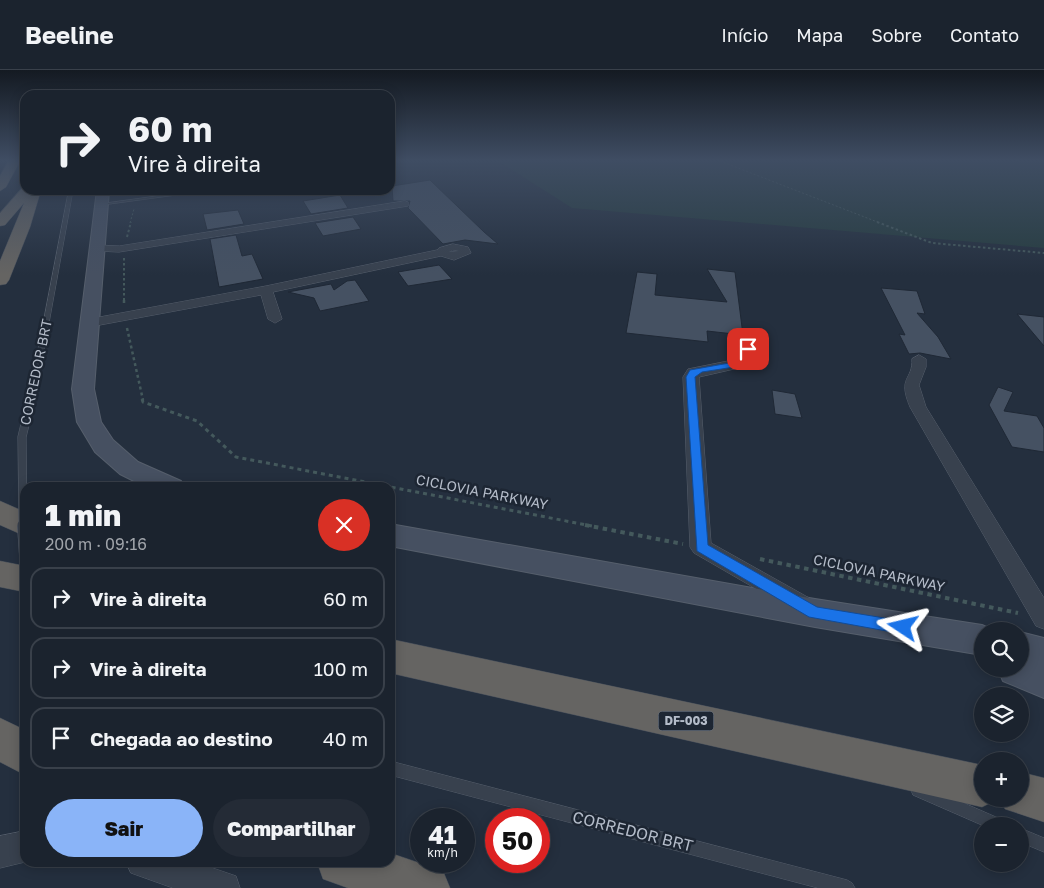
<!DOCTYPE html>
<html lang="pt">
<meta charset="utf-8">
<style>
:root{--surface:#1b232e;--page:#242b36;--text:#f1f3f6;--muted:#a0a4aa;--line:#39404a;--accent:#8ab4f8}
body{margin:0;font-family:"Golos Text",sans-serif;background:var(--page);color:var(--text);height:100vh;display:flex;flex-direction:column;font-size:19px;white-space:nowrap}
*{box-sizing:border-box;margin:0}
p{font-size:16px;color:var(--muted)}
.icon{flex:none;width:28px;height:28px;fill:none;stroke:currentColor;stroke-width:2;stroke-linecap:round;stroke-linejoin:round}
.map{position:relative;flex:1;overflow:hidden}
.details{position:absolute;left:20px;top:412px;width:375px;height:385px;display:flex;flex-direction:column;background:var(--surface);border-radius:15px;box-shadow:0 2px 12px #0003,0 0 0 1px var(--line)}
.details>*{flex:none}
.hud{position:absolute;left:20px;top:20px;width:375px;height:105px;border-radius:15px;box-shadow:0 2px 12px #0003,0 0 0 1px var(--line);background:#1b232e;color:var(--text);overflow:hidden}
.tools{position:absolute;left:974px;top:552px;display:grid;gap:10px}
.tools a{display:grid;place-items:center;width:55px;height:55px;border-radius:50%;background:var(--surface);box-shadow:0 2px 12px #0003,0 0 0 1px var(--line);font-size:25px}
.speed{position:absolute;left:410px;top:738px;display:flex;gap:10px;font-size:25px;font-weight:700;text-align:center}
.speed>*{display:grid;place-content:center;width:65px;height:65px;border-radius:50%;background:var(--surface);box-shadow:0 2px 12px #0003,0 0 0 1px var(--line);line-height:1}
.speed small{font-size:12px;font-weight:400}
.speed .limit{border:8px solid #d22;background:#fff;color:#111}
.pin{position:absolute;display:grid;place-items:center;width:42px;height:42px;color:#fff;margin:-21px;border-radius:10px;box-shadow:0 2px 8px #0006}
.me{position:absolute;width:55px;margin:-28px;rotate:280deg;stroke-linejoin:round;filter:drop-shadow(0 0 4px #0008)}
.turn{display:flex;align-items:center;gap:18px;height:105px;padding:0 25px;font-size:22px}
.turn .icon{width:65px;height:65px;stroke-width:2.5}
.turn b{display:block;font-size:35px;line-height:42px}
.round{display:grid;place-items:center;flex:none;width:52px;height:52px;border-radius:26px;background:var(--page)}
.head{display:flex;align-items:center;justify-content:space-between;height:85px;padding:0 25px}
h1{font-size:30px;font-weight:800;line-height:38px}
.primary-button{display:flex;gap:10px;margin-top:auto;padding:10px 25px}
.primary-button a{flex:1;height:58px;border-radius:30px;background:var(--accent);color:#111;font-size:20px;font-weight:800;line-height:58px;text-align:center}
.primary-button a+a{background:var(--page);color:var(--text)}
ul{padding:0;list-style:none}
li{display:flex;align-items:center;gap:15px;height:62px;margin:0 10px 8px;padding:0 15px;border:2px solid var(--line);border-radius:15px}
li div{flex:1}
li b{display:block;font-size:19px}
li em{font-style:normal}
header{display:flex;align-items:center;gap:30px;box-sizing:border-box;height:70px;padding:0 25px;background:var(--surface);border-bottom:1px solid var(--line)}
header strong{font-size:24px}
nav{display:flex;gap:28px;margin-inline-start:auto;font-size:18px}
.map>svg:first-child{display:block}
</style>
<header>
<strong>Beeline</strong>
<nav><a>Início</a><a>Mapa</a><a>Sobre</a><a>Contato</a></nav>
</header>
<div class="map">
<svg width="1044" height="818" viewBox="0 0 1044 818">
<rect width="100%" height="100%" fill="#242f3e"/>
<path fill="#263c3f" d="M498,91H1044V178L572,138Z"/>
<path fill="#455162" stroke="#1f2835" d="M430,110L484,162L498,174L465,170L443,174L408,138L410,131H393L392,116Z
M340,125L348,138L311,144L303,131Z
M238,140L244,154L207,160L203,144Z
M353,147L361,159L323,166L315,153Z
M236,165L242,186L252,184L263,209L219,217L210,169Z
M439,195L452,209L408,216L398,202Z
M707,199L735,202L743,265L707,261L708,272L626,263L637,202L657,204L655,225L727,232Z
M355,210L369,231L320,241L314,228L288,222L331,214L334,220L347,211Z
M881,218L917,221L925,244L917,243L938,267L951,289L920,283L909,284L899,264L905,265Z
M1017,244L1044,247V276Z
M998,317L1013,322L1004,341L1037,346L1044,358V382L1012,377L989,335Z
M772,320L795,324L802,348L775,344Z"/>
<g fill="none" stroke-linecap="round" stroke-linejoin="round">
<g stroke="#565f6c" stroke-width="1">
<path id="service" d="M69,120H73L41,297L38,299L35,297Z
M201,120H213L102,135L100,134Z
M390,691L847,810L852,813L855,818H818L390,705Z
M918,713L1005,751L1007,756H984L913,725L911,720L913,715Z
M1020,758L1044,768V782L1020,772Z"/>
</g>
<g stroke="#565f6c" stroke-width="1">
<path id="minor" d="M405,131L408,132V136L119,182L97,181L92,178L97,175L119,176Z
M453,174L468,177L471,183L454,190L441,186L273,222L282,249L275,253L268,249L261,225L89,257L82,253L89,249L266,216L437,180L439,178ZM453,180L459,181L449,182Z
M748,275L755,279L743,297L699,307L711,473L811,529L815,536L811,543L803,546L694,483L690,477L683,307L688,299L733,290L743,276Z
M919,285L926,289V297L919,315L926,337L1044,528V559L1036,556L910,337C897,306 913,311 912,289Z
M25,761V792L0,798V766Z
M126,792H195L236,806L240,818H173L131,803Z"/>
</g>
<g stroke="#565f6c" stroke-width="2">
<path id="secondary" d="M97,120H109L94,319L101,352L113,370L138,392L181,411L185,418H148L120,404L95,382L77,352L72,319Z
M390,454L815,529L982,555L995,561H982V585L815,557L390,476Z
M1020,562L1044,568V628L1003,611L998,599H1020Z"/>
</g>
<g stroke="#434c59" stroke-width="1">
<path id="trunk" d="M8,91H20L6,117L0,121V106Z
M23,117L25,120H41L30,157L9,210L6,214L0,215V191L24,133L5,155L0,156V143Z
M0,431L25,442V466L0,455Z
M0,491L25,496V522L0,517Z
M390,569L982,695V729H998L982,737L390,603Z
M0,648L25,660V705L0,692Z
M1020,702L1044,708V752L1005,739L1000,729H1020Z
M390,783L443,801L450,818H348L323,809L317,792H390Z"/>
</g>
<path stroke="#44595c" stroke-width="1" stroke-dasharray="2 2" stroke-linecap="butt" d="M720,91L880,153
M130,153L134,139"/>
<path stroke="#44595c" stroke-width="2" stroke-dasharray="2.5 2.5" stroke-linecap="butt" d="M877,152L932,173L1044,183
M127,167L131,152
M124,188V231"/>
<path stroke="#44595c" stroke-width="2.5" stroke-dasharray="3 3" stroke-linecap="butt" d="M124,230V235
M127,258L143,330"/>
<path stroke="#44595c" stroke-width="3" stroke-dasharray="4 4" stroke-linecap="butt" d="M142,329L143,332L197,351L236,387L592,456"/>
<path stroke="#44595c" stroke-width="4" stroke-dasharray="4.5 4.5" stroke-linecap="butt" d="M585,455L683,474
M760,489L1018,543"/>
<use href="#service" fill="#38414e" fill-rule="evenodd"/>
<use href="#minor" fill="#38414e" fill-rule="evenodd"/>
<use href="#secondary" fill="#465061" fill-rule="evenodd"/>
<use href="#trunk" fill="#656462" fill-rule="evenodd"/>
<g stroke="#565f6c" stroke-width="8" stroke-linecap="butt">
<path id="service-bridge-far2" d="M30,330L38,297"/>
</g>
<g stroke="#565f6c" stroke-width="9" stroke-linecap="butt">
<path id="service-bridge-far1" d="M23,456L22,367L31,329"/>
</g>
<g stroke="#565f6c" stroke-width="12" stroke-linecap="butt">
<path id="service-bridge" d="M23,455L25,485"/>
</g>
<use href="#service-bridge-far2" stroke="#38414e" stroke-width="7"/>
<use href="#service-bridge-far1" stroke="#38414e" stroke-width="8"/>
<use href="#service-bridge" stroke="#38414e" stroke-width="11"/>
</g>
<linearGradient id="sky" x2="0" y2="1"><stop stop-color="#141a22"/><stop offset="0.44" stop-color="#3f4d63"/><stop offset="1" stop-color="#3f4d63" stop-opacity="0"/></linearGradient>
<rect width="1044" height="205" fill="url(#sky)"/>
<path fill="#1a73e8" stroke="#114b97" d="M745,277L752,279L741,296L702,302L695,307L708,475L817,537L903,551L908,553L910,557L908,562L903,564L809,547L697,481L686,307L690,300L735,292Z"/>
<g text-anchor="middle" stroke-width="5" stroke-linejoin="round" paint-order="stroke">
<rect fill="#1d2633" stroke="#878f9c" stroke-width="1" x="658.5" y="641.5" width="55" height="19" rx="4"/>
<g font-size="12" font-weight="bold" fill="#b4bcc9">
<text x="686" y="655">DF-003</text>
</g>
<g font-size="14" fill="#b4bcc9" stroke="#1d2633">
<text transform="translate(36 302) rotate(-78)" y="5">CORREDOR BRT</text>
<text transform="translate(482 422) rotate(11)" y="5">CICLOVIA PARKWAY</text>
<text transform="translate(879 503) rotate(12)" y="5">CICLOVIA PARKWAY</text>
</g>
<g font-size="16" fill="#b4bcc9" stroke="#1d2633">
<text transform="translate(633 761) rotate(14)" y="6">CORREDOR BRT</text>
</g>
</g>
</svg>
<div class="tools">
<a><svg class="icon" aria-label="search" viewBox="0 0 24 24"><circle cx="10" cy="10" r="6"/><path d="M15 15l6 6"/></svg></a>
<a><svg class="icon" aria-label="layers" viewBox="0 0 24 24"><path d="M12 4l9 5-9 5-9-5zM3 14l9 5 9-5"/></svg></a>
<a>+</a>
<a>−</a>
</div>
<div class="speed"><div>41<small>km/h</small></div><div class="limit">50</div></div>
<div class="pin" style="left:748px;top:279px;background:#d93025"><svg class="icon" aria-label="arrive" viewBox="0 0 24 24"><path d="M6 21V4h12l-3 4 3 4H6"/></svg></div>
<svg class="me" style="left:903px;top:557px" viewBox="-20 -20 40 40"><path d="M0-17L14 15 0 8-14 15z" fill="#1a73e8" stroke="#fff" stroke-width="4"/></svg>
<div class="hud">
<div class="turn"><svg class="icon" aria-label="right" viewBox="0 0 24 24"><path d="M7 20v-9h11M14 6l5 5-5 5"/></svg><div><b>60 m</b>Vire à direita</div></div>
</div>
<section class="details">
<div class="head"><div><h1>1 min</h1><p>200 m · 09:16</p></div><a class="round" style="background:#d93025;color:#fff"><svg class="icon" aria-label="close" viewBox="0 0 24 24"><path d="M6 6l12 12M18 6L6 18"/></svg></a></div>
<ul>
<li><svg class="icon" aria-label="right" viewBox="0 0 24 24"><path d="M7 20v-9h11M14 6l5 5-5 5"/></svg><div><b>Vire à direita</b></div><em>60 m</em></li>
<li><svg class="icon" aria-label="right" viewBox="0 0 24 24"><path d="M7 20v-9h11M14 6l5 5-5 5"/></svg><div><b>Vire à direita</b></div><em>100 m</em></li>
<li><svg class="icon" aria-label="arrive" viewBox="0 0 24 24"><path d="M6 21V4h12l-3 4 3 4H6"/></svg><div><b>Chegada ao destino</b></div><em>40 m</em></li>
</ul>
<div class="primary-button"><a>Sair</a><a>Compartilhar</a></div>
</section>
</div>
